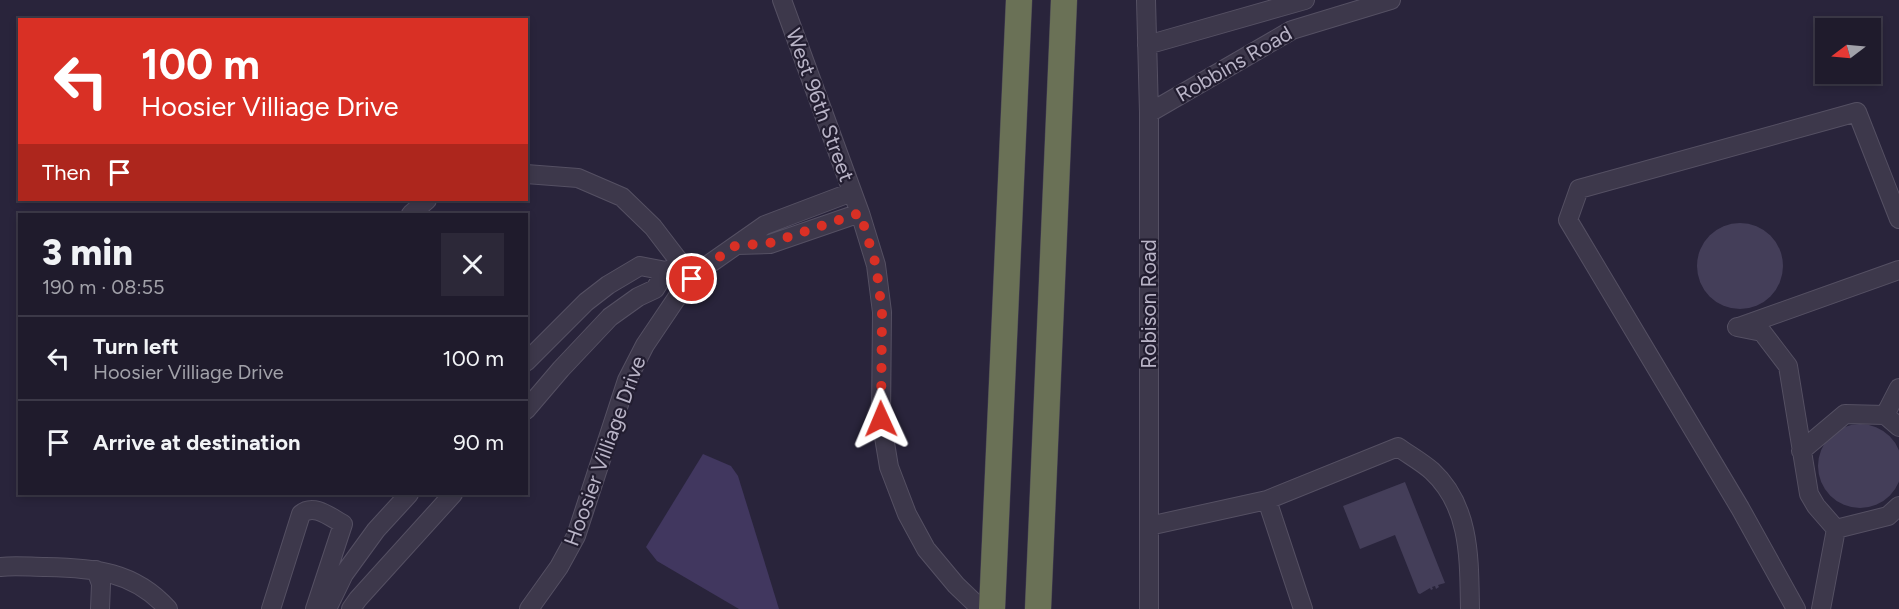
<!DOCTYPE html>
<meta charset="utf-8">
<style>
:root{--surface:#1f1b2c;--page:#2c2838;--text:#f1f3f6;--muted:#a1a1a9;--line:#3c3948}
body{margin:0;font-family:Figtree,sans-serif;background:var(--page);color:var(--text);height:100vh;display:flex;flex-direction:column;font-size:22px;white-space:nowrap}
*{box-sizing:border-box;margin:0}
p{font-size:20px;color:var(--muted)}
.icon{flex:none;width:33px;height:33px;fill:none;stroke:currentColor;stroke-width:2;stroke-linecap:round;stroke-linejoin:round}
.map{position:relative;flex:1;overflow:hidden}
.drawer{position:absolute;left:18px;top:213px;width:510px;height:282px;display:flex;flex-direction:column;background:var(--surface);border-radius:0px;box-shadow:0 3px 9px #0003,0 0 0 2px var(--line)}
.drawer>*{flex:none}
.top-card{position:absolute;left:18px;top:18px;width:510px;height:183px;border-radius:0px;box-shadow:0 3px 9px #0003,0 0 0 2px var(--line);background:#d93025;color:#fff;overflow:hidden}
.needle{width:39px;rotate:254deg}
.buttons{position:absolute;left:1815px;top:18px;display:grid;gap:12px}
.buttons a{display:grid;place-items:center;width:66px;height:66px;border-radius:0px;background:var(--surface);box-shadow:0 3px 9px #0003,0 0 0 2px var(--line);font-size:30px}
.pin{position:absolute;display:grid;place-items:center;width:51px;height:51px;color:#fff;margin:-26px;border:3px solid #fff;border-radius:50%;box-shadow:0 2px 6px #0007}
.me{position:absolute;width:66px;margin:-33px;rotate:359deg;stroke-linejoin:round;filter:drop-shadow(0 0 4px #0008)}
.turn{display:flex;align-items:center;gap:21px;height:126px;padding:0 24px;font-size:27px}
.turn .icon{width:78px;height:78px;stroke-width:2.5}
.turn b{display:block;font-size:42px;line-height:51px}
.then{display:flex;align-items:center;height:57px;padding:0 24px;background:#0003;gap:12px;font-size:22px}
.round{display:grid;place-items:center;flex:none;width:63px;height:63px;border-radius:0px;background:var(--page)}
.head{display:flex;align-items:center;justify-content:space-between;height:102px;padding:0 24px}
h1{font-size:36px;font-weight:800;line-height:45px}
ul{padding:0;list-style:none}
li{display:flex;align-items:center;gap:18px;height:84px;padding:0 24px;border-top:2px solid var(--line)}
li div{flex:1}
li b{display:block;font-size:22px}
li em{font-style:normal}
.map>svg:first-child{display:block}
</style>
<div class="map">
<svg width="1899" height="609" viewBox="0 0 1899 609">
<rect width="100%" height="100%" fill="#29243b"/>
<path fill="#41375f" d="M703,454L731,466L738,476L779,609H739L657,561L646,547Z"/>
<path fill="#443e59" d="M1697 266a43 43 0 1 1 86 0a43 43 0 1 1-86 0Z
M1818 466a42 42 0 1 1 84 0a42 42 0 1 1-84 0Z
M1405,482L1445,583L1438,585L1439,587L1436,589L1435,586L1432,587L1433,589L1431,590L1430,588L1420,594L1418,593L1395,535L1360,549L1343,506Z"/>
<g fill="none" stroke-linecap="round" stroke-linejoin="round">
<g stroke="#555063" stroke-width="20">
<path id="minor" d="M782,0L860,213L876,265L882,312L881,419L889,467L907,514L926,549L956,585L981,609
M1146,0L1149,113V609
M1147,45L1305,0
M1149,113L1292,30L1391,0
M526,174L578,178L622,197L653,227L682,265
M411,214L427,200
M737,245L770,244L860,213
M1737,327L1762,332L1788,366L1809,494L1816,506L1836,529
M1739,327L1899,270
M526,362L586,302L608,285L640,266L666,271L682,265L705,267
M526,410L561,369L610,317L638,297L655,289L666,271
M1885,415L1899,388
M1801,451L1845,414L1885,415L1899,427
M1267,500L1398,447C1409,455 1422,462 1432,471C1471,507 1469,560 1470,609
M1149,526L1267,500L1303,609
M1836,529L1888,516L1899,506
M0,567C15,565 31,567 46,567C94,568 134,571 168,609
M96,570L101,584L100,609
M271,609L301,514C314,503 330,517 343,524L315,609
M327,609L344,574L376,530L409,494
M351,609L358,599L453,494
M529,609L559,567L576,536L627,380L645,345L676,299L705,267L765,225L852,192
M1796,609L1740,508L1568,220L1579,189L1857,112L1899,219
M1821,609L1836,529"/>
</g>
<g stroke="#454053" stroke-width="27">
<path id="highway" d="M992,609L1019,0
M1038,609L1064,0"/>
</g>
<use href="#minor" stroke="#3d384b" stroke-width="18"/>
<use href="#highway" stroke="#6a7156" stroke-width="26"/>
</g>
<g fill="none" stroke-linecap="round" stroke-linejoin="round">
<path stroke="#d93025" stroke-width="10" stroke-dasharray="0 18" d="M692,279L705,267L735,246L770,243L860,213L876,265L882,312L881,419"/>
</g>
<g text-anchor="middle" stroke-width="4.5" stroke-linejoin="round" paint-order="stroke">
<g font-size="21" fill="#b9b4c7" stroke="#221d30">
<text transform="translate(1234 64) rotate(-30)" y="7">Robbins Road</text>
<text transform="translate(820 105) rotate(70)" y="7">West 96th Street</text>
<text transform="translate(1149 304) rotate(-90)" y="7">Robison Road</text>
<text transform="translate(605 451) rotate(-70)" y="7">Hoosier Villiage Drive</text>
</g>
</g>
</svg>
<div class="buttons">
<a><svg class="needle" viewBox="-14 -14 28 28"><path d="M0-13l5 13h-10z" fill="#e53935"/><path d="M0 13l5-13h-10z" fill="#a1a1a9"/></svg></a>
</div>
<div class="pin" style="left:692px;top:279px;background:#d93025"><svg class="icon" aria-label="arrive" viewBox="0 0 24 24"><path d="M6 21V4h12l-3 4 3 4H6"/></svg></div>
<svg class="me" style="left:881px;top:419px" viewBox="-20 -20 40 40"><path d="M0-17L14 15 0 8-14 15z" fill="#d93025" stroke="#fff" stroke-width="4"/></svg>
<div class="top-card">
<div class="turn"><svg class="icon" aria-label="left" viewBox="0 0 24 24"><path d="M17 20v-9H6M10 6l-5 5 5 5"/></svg><div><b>100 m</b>Hoosier Villiage Drive</div></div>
<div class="then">Then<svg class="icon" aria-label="arrive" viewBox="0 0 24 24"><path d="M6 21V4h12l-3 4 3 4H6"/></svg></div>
</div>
<section class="drawer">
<div class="head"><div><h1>3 min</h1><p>190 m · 08:55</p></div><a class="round"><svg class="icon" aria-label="close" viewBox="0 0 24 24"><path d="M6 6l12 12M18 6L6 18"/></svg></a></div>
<ul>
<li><svg class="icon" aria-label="left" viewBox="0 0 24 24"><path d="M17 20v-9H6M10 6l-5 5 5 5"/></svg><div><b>Turn left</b><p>Hoosier Villiage Drive</p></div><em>100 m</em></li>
<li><svg class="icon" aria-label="arrive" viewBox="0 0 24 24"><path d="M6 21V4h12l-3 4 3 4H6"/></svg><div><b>Arrive at destination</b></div><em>90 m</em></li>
</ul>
</section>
</div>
